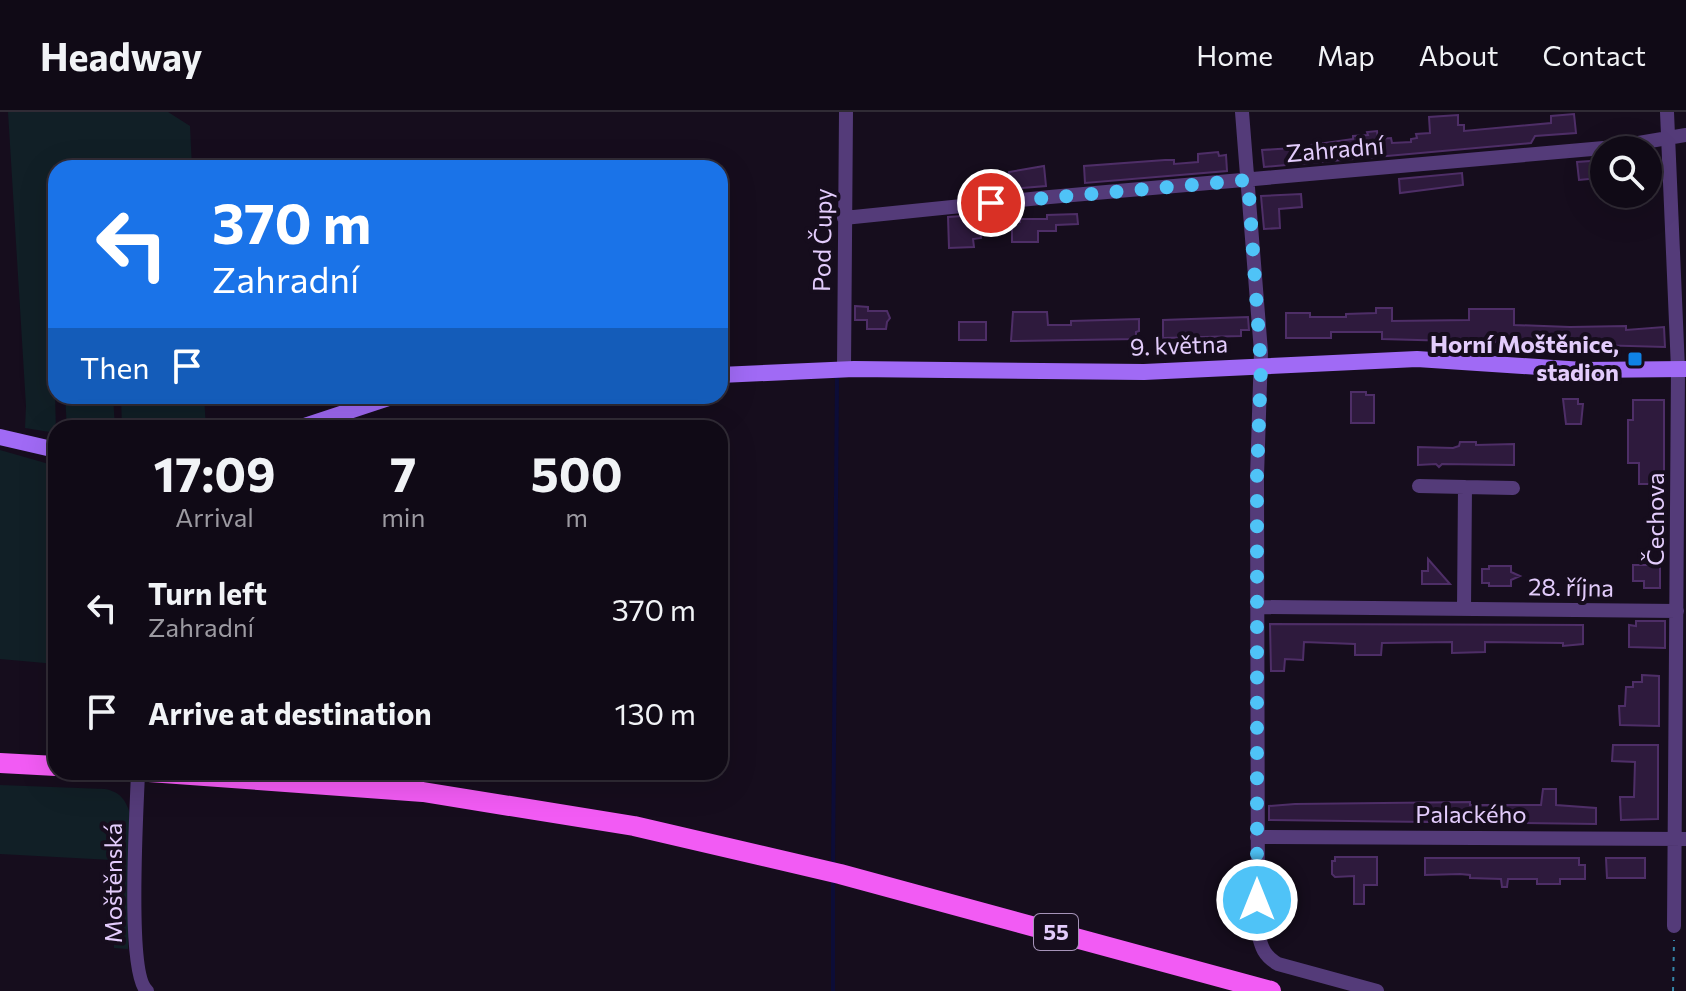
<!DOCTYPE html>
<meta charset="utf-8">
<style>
:root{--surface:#100a16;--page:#1e1823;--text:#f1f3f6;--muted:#9c9aa1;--line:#302b35}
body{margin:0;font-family:Commissioner,sans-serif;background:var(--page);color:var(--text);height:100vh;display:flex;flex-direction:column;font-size:30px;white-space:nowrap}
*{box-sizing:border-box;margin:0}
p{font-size:26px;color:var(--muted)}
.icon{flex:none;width:44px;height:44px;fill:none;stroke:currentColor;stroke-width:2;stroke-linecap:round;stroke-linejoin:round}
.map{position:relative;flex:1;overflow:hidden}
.side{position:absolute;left:48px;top:308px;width:680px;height:360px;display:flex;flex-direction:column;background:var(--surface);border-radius:24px;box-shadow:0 8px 32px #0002,0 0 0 2px var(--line)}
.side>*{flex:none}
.banner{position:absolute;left:48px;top:48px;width:680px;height:244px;border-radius:24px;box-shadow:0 8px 32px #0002,0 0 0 2px var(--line);background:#1a73e8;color:#fff;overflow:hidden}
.buttons{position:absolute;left:1590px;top:24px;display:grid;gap:16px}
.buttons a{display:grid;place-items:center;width:72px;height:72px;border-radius:50%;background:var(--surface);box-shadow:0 8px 32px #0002,0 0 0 2px var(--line);font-size:40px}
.pin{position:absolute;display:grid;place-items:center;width:68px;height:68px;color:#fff;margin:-34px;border:4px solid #fff;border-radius:50%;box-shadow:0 2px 8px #0007}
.me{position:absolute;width:88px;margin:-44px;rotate:0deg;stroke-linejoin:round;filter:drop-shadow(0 0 6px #0008)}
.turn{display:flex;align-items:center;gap:28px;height:168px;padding:0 32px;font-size:36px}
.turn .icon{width:104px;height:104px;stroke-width:2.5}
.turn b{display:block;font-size:56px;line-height:68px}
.then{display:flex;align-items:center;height:76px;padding:0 32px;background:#0003;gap:16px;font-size:30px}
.eta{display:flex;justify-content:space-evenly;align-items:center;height:136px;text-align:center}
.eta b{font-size:48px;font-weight:700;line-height:56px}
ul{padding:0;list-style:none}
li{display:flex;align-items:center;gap:24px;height:104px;padding:0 32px}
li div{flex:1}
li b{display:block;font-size:30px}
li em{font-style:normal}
header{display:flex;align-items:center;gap:48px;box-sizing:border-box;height:112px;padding:0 40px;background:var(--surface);border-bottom:2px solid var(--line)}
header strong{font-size:38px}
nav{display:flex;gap:44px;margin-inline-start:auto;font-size:28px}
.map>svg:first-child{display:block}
</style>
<header>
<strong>Headway</strong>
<nav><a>Home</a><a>Map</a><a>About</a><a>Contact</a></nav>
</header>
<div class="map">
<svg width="1686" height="879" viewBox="0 0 1686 879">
<rect width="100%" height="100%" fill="#160d1d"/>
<path fill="#111f26" d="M8,0H168L190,14L192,56H56V119L51,120L56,321L25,316L26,294Z
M65,284H113L115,316H67Z
M121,284H204L206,316H122Z
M0,338L56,354V552L0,547Z
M0,673L105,677C120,680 125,687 130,701L128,837L114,836L112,748L0,742Z"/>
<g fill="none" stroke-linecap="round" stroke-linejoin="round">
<path stroke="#0c0c37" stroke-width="4" d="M833,754L837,264
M833,767V879"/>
</g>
<path fill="#2e1a3d" stroke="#4e2e67" stroke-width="2" d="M1574,2L1576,21L1535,24L1531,31L1264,55L1262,38L1310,35V33L1353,27V24L1368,23L1367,20L1377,19L1378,27L1391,26L1392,31L1411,30V27L1417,26L1416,22L1430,21L1429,5L1458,3V13H1464V19L1551,11V4Z
M1218,40L1219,44L1226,43L1227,59L1085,71L1084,54L1165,48H1174V52L1198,50V42Z
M1604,48V59L1598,60L1599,66L1579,68L1577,50Z
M1044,54L1046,74L1010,77L1009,60Z
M1462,61L1463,73L1400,81L1399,67Z
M1301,82L1302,95L1279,97L1280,116L1264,117L1261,84Z
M1077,102L1078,112L1056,113V119H1038V130H1012V110H1020V107H1047V103Z
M978,103L981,126L973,127L974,135L949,136L948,105Z
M855,194L868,195V199H887L890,206L887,210L886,217H867V208H855Z
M1376,196H1392V209L1469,208V197H1514V213L1570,215L1626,214V218L1664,215L1665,235L1382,227V220H1331V226H1286V201H1310V205H1346V202L1376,201Z
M1013,200H1047L1048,213H1071V209L1139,207V219L1136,220V227L1011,229Z
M1248,205L1249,218H1241V224L1163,226V208Z
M959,210H986V228H959Z
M1351,280H1366V283H1374V311H1351Z
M1563,287H1578V292H1583L1581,312H1566Z
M1633,288H1664V372H1639V351H1628V308H1633Z
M1460,330H1476V333L1514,332V353L1442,352L1439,355L1436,352L1418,353V335L1453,336L1459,334Z
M1428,447L1450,472H1422V459H1428Z
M1633,453H1660V476H1644V469H1633Z
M1489,454H1511V460L1520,464L1511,468V474H1489V471H1482V457H1489Z
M1636,509H1665V536L1629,535V513L1636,514Z
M1270,512L1583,513V532L1563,534V531L1485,530V540L1452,541V530L1382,531L1381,543H1355V532L1304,530L1303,548L1285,547L1284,559H1271Z
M1642,563L1659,564V614L1620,613L1619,594H1625L1626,575H1633V570H1642Z
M1613,633H1658V707L1621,708L1620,685H1634L1635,650L1612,649Z
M1543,677H1556V693L1596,696V712L1269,708V694L1295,692L1470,690V693H1541Z
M1335,745H1377V773H1364V792H1354V764L1335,765L1332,762V749H1335Z
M1425,746H1579V753H1585V767H1560V772H1537V767H1508L1507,775H1502L1501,767L1470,766V763L1460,762L1425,763Z
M1606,746H1645V766H1607Z"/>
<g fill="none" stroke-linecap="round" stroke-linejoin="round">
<path stroke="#3585a7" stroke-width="2" stroke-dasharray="4 6" stroke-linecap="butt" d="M1673,879L1674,828"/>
<path stroke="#543b79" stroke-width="14" d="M1242,0L1261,240L1257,364L1258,820C1261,835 1264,844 1278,852L1377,879
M1667,0L1678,257L1674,814
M844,106L1050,85L1615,35L1686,23
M844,257L846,0
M1419,374L1465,375L1464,497
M1465,375L1513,376
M1257,495L1677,499
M138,660C137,695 126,861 147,879
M1257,725L1686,727"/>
<path stroke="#a06af5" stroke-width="16" d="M720,263L854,257L1144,260L1417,247L1583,258L1686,257
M298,316L395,284
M0,325L56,338"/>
<path stroke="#f25bf4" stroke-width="20" d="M0,651L56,654
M149,660L423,680L634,714L840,762L1271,879"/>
</g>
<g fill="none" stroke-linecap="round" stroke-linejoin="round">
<path stroke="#4fc3f7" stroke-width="14" stroke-dasharray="0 25.2" d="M991,91L1248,68L1261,255L1257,364V788"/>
</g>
<rect fill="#0f82e5" stroke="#160d1d" stroke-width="3" x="1627" y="239" width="16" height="16" rx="4"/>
<g text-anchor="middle" stroke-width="8" stroke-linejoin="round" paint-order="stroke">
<rect fill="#160d1d" stroke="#a693b9" stroke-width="2" x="1034" y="802" width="44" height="36" rx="6"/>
<g font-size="22" font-weight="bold" fill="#e3ccfc">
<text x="1056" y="828">55</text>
</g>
<g font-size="24" fill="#e3ccfc" stroke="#160d1d">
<text transform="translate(1335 38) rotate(-5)" y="8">Zahradní</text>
<text transform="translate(823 128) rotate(-89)" y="8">Pod Čupy</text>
<text transform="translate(1179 234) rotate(-2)" y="8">9. května</text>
<text transform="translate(1656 407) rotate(-90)" y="8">Čechova</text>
<text transform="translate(1571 476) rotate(1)" y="8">28. října</text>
<text x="1471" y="711">Palackého</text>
<text transform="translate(114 771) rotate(-90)" y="8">Moštěnská</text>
</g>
<g font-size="24" font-weight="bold" fill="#e3ccfc" stroke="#160d1d" text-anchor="end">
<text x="1619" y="241">Horní Moštěnice,<tspan x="1619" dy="28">stadion</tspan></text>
</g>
</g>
</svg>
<div class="buttons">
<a><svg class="icon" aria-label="search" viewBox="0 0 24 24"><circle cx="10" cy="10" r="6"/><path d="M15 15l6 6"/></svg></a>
</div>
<div class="pin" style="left:991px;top:91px;background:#d93025"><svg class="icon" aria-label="arrive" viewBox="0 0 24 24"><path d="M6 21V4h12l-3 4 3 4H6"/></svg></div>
<svg class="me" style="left:1257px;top:788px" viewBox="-20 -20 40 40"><circle r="17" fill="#4fc3f7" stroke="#fff" stroke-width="3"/><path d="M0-11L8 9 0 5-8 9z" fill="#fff"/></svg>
<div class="banner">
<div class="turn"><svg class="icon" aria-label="left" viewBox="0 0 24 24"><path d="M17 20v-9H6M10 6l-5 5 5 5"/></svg><div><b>370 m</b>Zahradní</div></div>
<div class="then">Then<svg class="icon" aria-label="arrive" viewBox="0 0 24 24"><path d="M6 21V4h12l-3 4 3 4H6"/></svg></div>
</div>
<section class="side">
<div class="eta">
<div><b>17:09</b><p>Arrival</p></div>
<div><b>7</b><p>min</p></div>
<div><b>500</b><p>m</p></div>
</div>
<ul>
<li><svg class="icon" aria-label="left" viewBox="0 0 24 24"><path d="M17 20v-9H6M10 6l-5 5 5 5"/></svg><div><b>Turn left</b><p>Zahradní</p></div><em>370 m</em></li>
<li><svg class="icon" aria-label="arrive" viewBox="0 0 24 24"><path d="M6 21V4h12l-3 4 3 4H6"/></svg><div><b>Arrive at destination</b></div><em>130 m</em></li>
</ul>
</section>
</div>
